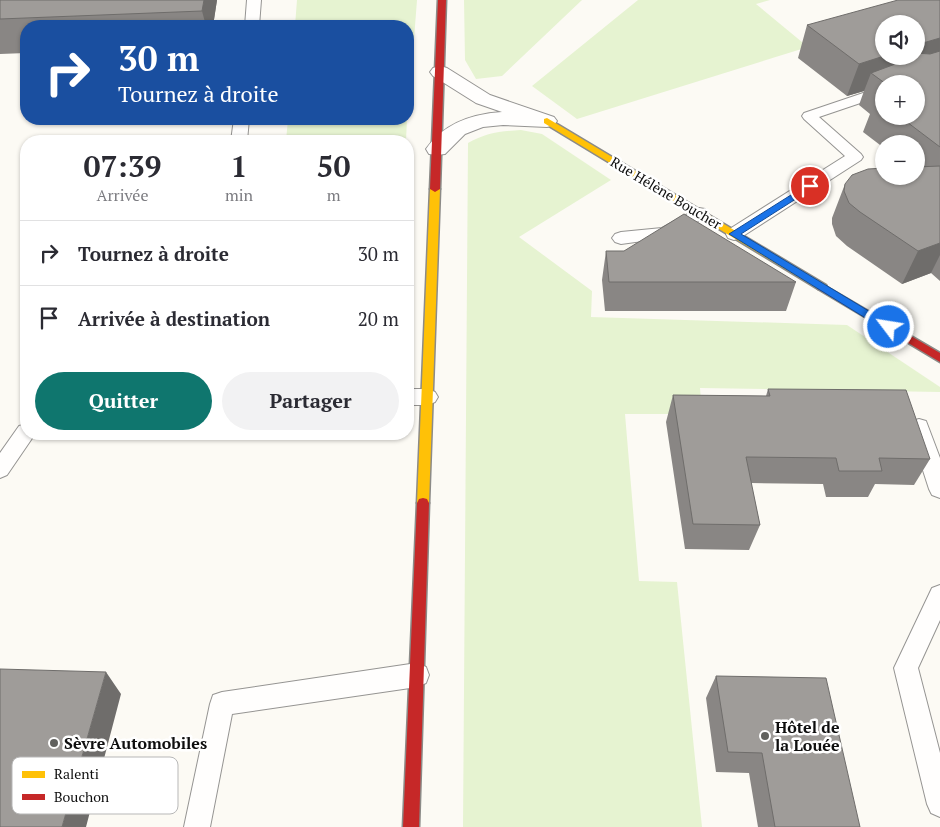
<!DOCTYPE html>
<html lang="fr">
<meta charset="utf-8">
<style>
:root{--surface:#fff;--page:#f2f2f3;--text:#2b2b33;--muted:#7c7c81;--line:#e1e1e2;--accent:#0f766e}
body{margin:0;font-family:"PT Serif",serif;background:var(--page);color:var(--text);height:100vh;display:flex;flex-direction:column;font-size:19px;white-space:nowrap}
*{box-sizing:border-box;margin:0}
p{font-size:16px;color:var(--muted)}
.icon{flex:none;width:28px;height:28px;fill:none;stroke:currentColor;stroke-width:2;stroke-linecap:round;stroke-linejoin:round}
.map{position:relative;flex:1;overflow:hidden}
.details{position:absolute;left:20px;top:135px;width:394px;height:305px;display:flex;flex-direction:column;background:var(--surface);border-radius:20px;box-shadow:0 1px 4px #0004}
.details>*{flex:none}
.top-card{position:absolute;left:20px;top:20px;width:394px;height:105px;border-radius:20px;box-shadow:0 1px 4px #0004;background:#1a4fa0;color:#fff;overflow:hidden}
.tools{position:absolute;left:875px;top:15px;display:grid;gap:10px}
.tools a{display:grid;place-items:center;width:50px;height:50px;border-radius:50%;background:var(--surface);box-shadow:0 1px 4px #0004;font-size:25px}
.pin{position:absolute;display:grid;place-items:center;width:42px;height:42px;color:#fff;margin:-21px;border:2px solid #fff;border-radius:50%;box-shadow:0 1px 5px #0007}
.me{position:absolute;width:55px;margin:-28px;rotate:301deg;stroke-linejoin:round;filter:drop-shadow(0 0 4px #0008)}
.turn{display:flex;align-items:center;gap:18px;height:105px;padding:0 15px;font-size:22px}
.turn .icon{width:65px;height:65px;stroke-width:2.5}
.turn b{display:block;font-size:35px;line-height:42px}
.eta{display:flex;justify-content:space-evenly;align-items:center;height:85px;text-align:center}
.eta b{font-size:30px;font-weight:700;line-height:35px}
.primary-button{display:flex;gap:10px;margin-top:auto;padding:10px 15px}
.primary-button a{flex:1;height:58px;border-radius:30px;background:var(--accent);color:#fff;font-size:20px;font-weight:700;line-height:58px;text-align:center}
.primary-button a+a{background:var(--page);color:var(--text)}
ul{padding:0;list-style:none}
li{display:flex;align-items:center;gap:15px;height:65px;padding:0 15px;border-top:1px solid var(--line)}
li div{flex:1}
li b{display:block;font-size:19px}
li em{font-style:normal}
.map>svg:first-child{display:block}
</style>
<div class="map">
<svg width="940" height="827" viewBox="0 0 940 827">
<rect width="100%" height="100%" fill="#fcfaf4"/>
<path fill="#e6f3d1" d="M297,0H417L408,117V26H295Z
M464,0H582L502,76L476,79L465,60Z
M638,0H770L756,4L808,47L577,119L532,86Z
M288,119H407L406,141H286Z
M521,130L542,134L611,180L519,237L592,291L591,317L847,325L940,387V392L700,388L702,414H625L639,581L677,582L702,827H463L468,143C485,133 501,131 521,130Z"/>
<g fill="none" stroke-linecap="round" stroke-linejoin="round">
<g stroke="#959492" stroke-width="2">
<path id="lane" d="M247,0H261L259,26H245Z
M884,86V95L819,117L861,154L863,157L861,160L740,238L734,240L728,238L726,234L728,230L845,156L804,119L802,116L804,113Z
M234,119H249L247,141H231Z
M699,208L705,209L707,213L705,217L672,237L621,244L615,242L612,238L615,234L621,232L662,228Z
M408,389H428L435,392L438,397L435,402L428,405H408Z
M919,419L926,421L940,458V498L932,495L929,489L909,427L912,421Z
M26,424V434H35L7,475L0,478V453L19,426Z
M940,585V620L918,668L940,753V817L931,813L927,804L894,668L932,588Z
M417,663L426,667L429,675L426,683L417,687L232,714L210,827H184L210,704L213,695L222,692Z"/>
</g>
<g stroke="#959492" stroke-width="2">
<path id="street" d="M440,66L447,68L490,95L554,117L557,121L554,125L547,127L503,125L483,127L465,134L445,154L437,155L429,154L426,149C444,123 472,114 502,112L476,103L433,76L430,72L433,68Z"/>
</g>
<g stroke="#8c8b88" stroke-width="3">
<path id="slow" d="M547,118L826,285L827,287L826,289H818L544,123V119Z
M435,186L440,189L429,503L427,507L423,508L419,507L417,503L430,189Z"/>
</g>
<g stroke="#8c8b88" stroke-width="3">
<path id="jam" d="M438,0H446L440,189L435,192L430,189Z
M822,284L940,353V362L818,289L817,287Z
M423,498L427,499L429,503L419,827H403L417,503L419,499Z"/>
</g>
<use href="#lane" fill="#fffefd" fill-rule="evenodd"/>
<use href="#street" fill="#fffefd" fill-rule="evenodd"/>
<use href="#slow" fill="#ffc107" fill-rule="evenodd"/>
<use href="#jam" fill="#c62828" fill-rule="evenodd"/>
</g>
<path fill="#898684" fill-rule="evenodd" d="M0,0H217L213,26H26V53L0,54Z
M940,0V281L931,273L902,284L847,246L836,236L832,224V218L845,184L916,176V144H884V148L863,132L870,114L859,105L864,91L847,96L798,58L807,25ZM916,24V56H884ZM884,84H916V116H884Z
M606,251L796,282L786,311H605L602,280Z
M768,389L930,459L914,485L875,484L868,497H826L823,484L751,483L760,525L749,550L685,549L666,422L673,395L766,396Z
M716,676L860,827H758L749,773L716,772L706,698Z"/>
<path fill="#6f6d6b" d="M204,0H217L213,26H206L202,11Z
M940,38V65L916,56V45Z
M884,56H896L886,83L871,73L864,91L847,96L859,64Z
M940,243V255L931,273L902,284L918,251Z
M106,672L121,694L86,827H62Z"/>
<path fill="#9f9c99" stroke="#6f6d6b" d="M0,0H204L202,11L0,19Z
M898,0H940V38L916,45V24H884V56L859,64L807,25Z
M940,51V147L899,116H916V84H886L871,73L898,63V56H916V53L930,54Z
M884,97V105L876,99Z
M940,166V243L918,251L860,212L849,203L844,191L845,184L852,175L868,169L884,168V176H916V167Z
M684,214L796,282H609L606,251H624Z
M768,389L906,390L930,459L879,458L882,471H839L836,458L746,457L760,525L693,524L673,395L770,396Z
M0,669L106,672L62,827H0Z
M716,676L826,678L860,827H775L762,753L728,752Z"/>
<path fill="#1a73e8" stroke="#114b97" d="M810,183L814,186L813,188L741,234L892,325L894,327L892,330H885L729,234Z"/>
<g fill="#61615e" stroke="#fff" stroke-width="2">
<circle cx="765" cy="736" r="5"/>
<circle cx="54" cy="743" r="5"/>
</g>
<g text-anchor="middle" stroke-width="5" stroke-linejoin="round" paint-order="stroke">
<g font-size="14" fill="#0e0e0e" stroke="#fff">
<text transform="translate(666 193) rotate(31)" y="5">Rue Hélène Boucher</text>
</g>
<g font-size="16" font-weight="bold" fill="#0e0e0e" stroke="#fff" text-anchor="start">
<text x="775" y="733">Hôtel de<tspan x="775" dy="18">la Louée</tspan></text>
<text x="64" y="749">Sèvre Automobiles</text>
</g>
</g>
<rect x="12" y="757" width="166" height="57" rx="8" fill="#fff" stroke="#b7b7b7" stroke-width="1"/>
<rect x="22" y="771" width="23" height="7" fill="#ffc107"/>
<rect x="22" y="794" width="23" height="6" fill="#c62828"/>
<g font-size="14" fill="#0e0e0e">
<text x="54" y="779">Ralenti</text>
<text x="54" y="802">Bouchon</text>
</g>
</svg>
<div class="tools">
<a><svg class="icon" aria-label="sound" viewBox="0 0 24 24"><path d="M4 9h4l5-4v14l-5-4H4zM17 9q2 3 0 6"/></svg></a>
<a>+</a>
<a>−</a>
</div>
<div class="pin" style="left:810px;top:186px;background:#d93025"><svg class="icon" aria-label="arrive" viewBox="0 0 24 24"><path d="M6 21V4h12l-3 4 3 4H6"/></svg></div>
<svg class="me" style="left:889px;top:327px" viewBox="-20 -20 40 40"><circle r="17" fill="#1a73e8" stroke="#fff" stroke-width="3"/><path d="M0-11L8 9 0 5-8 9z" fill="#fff"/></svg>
<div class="top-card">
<div class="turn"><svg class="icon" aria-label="right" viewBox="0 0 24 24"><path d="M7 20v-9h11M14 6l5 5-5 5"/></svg><div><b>30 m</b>Tournez à droite</div></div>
</div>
<section class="details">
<div class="eta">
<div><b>07:39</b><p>Arrivée</p></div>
<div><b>1</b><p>min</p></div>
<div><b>50</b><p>m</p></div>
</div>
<ul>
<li><svg class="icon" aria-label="right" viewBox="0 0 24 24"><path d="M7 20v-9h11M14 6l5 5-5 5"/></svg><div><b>Tournez à droite</b></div><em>30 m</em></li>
<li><svg class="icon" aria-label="arrive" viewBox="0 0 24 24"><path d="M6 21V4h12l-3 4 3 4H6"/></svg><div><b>Arrivée à destination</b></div><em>20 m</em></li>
</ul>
<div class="primary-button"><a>Quitter</a><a>Partager</a></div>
</section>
</div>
